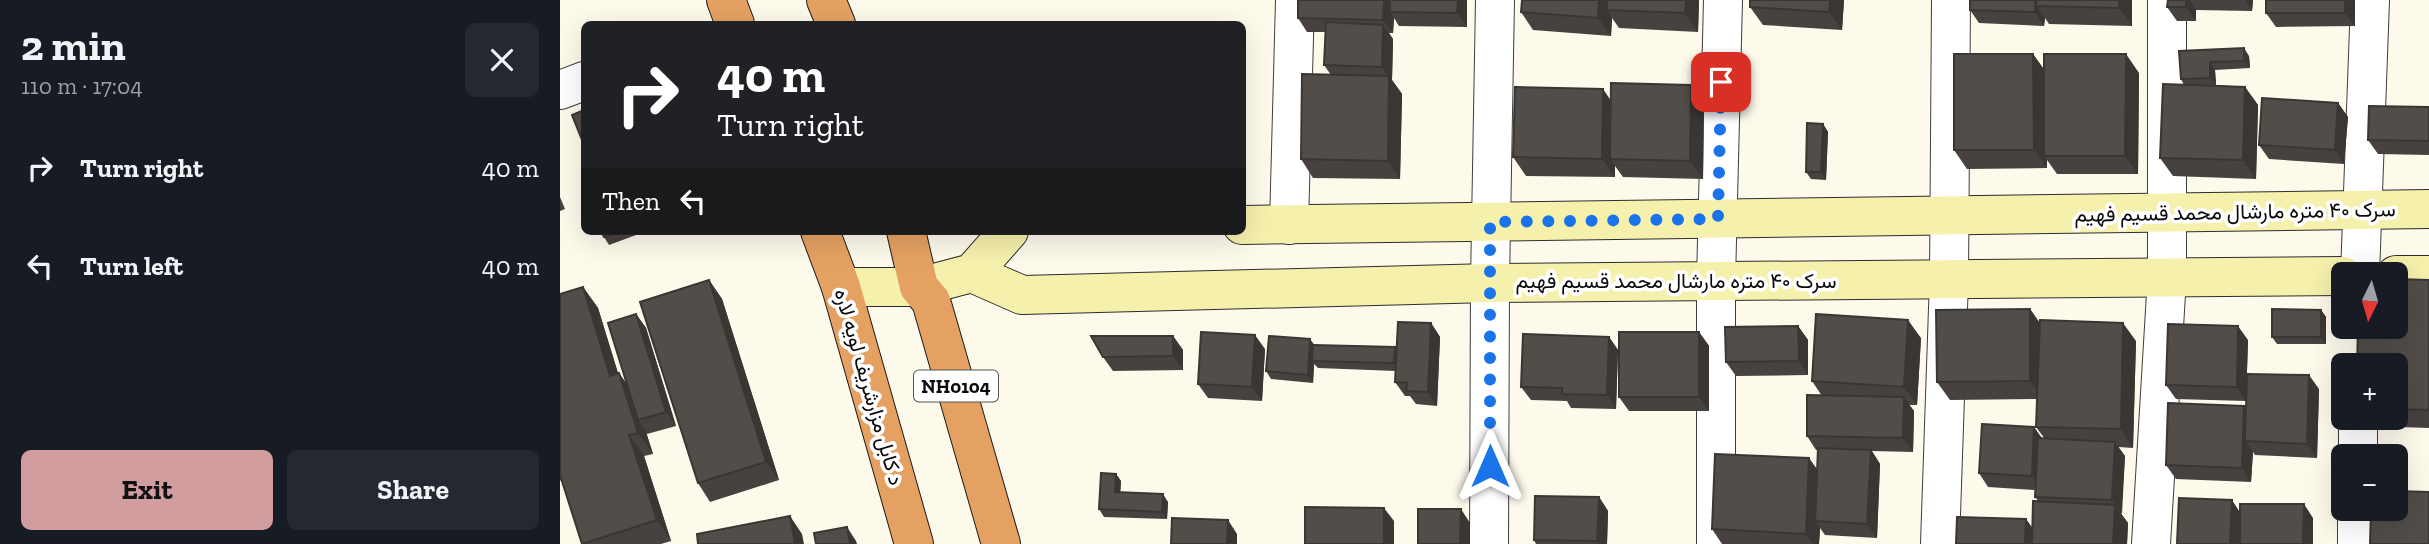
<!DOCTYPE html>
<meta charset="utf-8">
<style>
:root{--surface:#171b24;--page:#242831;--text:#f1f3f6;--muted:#9ea1a6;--accent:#d29d9f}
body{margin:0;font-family:"Zilla Slab",Vazirmatn,serif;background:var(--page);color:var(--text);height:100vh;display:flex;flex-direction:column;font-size:26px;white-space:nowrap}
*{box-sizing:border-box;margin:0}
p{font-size:23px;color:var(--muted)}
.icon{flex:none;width:38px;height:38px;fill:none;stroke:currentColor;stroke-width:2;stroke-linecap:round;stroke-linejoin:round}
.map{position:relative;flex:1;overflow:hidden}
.sheet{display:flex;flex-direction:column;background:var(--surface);width:560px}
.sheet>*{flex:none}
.top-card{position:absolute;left:21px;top:21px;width:665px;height:214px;border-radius:10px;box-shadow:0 7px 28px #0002;background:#202124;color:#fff;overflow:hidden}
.needle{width:46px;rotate:185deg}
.controls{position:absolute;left:1771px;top:262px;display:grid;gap:14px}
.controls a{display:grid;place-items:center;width:77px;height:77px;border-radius:10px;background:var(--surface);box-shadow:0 7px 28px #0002;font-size:35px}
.pin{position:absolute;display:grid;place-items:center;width:60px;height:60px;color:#fff;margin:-30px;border-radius:14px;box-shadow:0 4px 10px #0006}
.me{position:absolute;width:77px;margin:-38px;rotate:0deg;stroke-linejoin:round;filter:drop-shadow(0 0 5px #0008)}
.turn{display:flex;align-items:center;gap:24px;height:147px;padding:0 21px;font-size:32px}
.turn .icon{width:91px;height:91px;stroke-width:2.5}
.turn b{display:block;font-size:49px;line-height:60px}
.then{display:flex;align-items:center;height:66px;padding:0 21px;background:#0003;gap:14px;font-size:26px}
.round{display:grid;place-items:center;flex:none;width:74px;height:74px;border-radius:10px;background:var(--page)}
.headline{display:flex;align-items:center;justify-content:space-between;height:119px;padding:0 21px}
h1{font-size:42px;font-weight:700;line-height:52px}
.cta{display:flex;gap:14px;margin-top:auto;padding:14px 21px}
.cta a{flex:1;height:80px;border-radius:10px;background:var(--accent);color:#111;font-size:28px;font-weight:700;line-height:80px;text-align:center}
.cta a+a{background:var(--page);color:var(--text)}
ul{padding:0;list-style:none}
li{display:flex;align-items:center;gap:21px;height:98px;padding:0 21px}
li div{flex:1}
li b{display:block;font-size:26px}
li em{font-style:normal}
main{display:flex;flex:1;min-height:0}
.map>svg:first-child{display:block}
</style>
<main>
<section class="sheet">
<div class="headline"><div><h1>2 min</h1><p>110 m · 17:04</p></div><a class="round"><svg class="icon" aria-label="close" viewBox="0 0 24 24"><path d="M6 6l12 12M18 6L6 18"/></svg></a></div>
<ul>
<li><svg class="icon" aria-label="right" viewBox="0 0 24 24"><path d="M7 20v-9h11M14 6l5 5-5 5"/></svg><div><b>Turn right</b></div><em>40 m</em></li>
<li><svg class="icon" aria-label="left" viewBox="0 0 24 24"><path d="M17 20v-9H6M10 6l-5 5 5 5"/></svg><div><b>Turn left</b></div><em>40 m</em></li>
</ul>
<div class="cta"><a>Exit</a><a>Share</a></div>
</section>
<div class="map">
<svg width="1869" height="544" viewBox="0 0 1869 544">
<rect width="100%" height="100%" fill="#fdfaec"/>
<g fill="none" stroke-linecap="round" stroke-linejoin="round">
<g stroke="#3e3e3e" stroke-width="40">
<path id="street" d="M0,90L24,81
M729,225L735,0
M1800,275L1810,0
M1798,457V418
M929,544L930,283L935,0
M1156,544V281L1163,0
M1380,544L1389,279L1391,0
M1591,544L1607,277V0
M1797,544V509"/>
</g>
<g stroke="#2d2d2d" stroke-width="40">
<path id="secondary" d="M682,225L1869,209
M412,273L462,295L930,283L1783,276
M1836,275H1869
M281,287H359L412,273L449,231"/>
</g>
<g stroke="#1c1c1c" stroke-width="40">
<path id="highway" d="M166,0L175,24
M266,0L276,24
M260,231L281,287L354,544
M346,231L359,287L371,301L441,544"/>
</g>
<use href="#street" stroke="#fff" stroke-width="38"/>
<use href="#secondary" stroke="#f6f0ad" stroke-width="38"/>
<use href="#highway" stroke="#e5a162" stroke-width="38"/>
</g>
<path fill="#47423f" d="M738,0H907V27L839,26L834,18L833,33H829L833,39L832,80L842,94L840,179L753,178L741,159L771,75L764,65L765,32H747L738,18Z
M962,0H1139L1138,32L1059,28L1052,18L1051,36L973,30L961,12Z
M1284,0L1282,30L1203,25L1190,7Z
M1572,0V26L1489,24L1485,18L1484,26L1419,23L1410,10Z
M1608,0H1693L1692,11L1636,10V21H1617L1607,7Z
M1706,0H1795V26L1716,27L1706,13Z
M1619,51L1689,56L1690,68L1655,70L1656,85L1685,87L1698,105L1696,179L1613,176L1600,158L1624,85L1621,79Z
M1473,54L1484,70L1579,73L1578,174H1497L1487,160V168L1407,169L1394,150Z
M1131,85L1144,104L1143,179L1063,177L1055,166V177L966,176L953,157L1051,100Z
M1778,103L1788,117L1784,164L1709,159L1699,145Z
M1869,107V155L1818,154L1808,140Z
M1263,124L1268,132L1266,180L1251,179L1246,172Z
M0,197L5,209L0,211Z
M41,231H87L49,245L44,237Z
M149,280L162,299L219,480L150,502L138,483Z
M1869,280V428L1809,426L1803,418H1836V366Z
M23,287L38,308L58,373L66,383L76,314L86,328L116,426L87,434L86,432L93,454L84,456L111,541L101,544H22L2,482L0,480V294Z
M1470,309L1480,323L1576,341L1573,448L1558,447L1565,456L1561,514L1568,523L1567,544H1396L1466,519L1472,528L1479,502L1475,497L1476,490L1428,487L1419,473L1474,427L1482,439H1485L1476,427L1477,399L1390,400L1377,382Z
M1761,310L1766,317V344H1717L1712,337Z
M871,323L880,337L877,406L856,404L850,396H845L835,382L836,371L758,368L754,364L753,383L711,379L706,371L754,345L835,347L837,350Z
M1238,326L1248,340V375L1176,376L1166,362Z
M1139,332L1149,346V411H1069L1059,397Z
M613,336L623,350V370L553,371L543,357Z
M1049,337L1058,350L1056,409L1011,408L1007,401L971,400L961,387Z
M1361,338L1357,405H1349L1354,411L1353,452L1312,451L1320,464L1317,538L1265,535L1260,528L1259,544H1162L1152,529L1257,469L1258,450H1256L1247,436L1262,396L1252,381Z
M1688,340L1686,401L1616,399L1606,385Z
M705,349L702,401L648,398L638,384Z
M1759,389L1757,458L1695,455L1693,452L1691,482L1616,479L1606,465L1686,409Z
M556,474L561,481L560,492L608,502L607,519L544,517L539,509Z
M1039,497L1048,511L1047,544H976L974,540Z"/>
<path fill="#3a3633" d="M824,0H834L830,12L834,18L833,33L823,20Z
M898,0H907V27L897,13Z
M1039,0H1054L1047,10L1052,18L1051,36L1038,18Z
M1126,0H1139L1138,32L1125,13Z
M1270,0H1284L1282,30L1269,12Z
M1475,0H1485L1476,6L1485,18L1484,26L1475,12Z
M1559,0H1572V26L1559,8Z
M1626,0H1630L1636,10V21L1626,7Z
M1685,0H1693L1692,11Z
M1785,0H1795V26L1785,13Z
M823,25L833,39L832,80L842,94L840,179L828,161L829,78L822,67Z
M1684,48L1689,56L1690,68L1684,61Z
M1473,54L1486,72L1484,156L1487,160V168L1474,150Z
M1566,54L1579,73L1578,174L1565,156Z
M1650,62L1655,70L1656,85L1650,78Z
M682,78L685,82L684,191L682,189Z
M1131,85L1144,104L1143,179L1130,161Z
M1685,87L1698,105L1696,179L1683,160Z
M1043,89L1056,108L1050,159L1055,166V177L1042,159Z
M1778,103L1788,117L1784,164L1775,150Z
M1263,124L1268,132L1266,180L1261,172Z
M149,280L162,299L219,480L206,462Z
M23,287L38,308L65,396L50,376Z
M1470,309L1482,327L1483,399L1470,381Z
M1761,310L1766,317V344L1761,337Z
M76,314L86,328L116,426L106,412Z
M1348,320L1361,338L1357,405L1344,387Z
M871,323L880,337L877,406L868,392Z
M1563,323L1576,341L1573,448L1561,429Z
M1238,326L1248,340V375L1239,361Z
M1678,326L1688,340L1686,401L1677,387Z
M1139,332L1149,346V411L1139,397Z
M695,335L705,349L702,401L692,387Z
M613,336L623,350V370L613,356Z
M1049,337L1058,350L1056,409L1047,395Z
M750,339L756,347L752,361L754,364L753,383L748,375Z
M835,347L840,355L839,371L834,363Z
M59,373L74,394L78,420L86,432L93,454L78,433Z
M1749,375L1759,389L1757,458L1747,444Z
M1344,397L1354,411L1353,452L1343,438Z
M1684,406L1694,420L1685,441L1693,452L1691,482L1682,468Z
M1474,427L1484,441L1481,490L1472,476Z
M69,435L84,456L111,541L97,520Z
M1555,442L1565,456L1562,514L1552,500Z
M1311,450L1320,464L1317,538L1307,524Z
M1249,458L1262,476L1255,521L1260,528L1259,544H1253L1246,534Z
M556,474L561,481L560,500L555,492Z
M603,494L608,502L607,519L602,512Z
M1039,497L1048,511L1047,544H1039L1037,541Z
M1672,500L1681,514L1680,544H1670Z
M1744,504L1753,518V544H1743Z
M1555,505L1568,523L1567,544H1553Z
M824,508L834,521V544H824Z
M901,509L910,523V544H900Z
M230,516L242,534L244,544H235Z
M1466,519L1476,533V544H1465Z
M668,520L677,534V544H667Z
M287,527L296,541L297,544H290Z"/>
<path fill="#534d49" stroke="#3a3633" stroke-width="2" d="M738,0H824L823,20L738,18Z
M830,0H898L897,13L830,12Z
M962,0H1039L1038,18L961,12Z
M1047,0H1126L1125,13L1047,10Z
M1190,0H1270L1269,12L1190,7Z
M1410,0H1475V12L1410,10Z
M1476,0H1559V8L1476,6Z
M1608,0H1626V7H1607Z
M1706,0H1785V13H1706Z
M766,22L823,25L822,67L764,65Z
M1684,48V61L1650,62V78L1621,79L1619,51Z
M1394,54H1473L1474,150H1394Z
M1484,54H1566L1565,156H1484Z
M742,74L829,76L828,161L741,159Z
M1051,83L1131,85L1130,161L1050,159Z
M1603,84L1685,87L1683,160L1600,158Z
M955,87L1043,89L1042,159L953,157Z
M1702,98L1778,103L1775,150L1699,145Z
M1809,106L1869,107V141L1808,140Z
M24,110V145L12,115Z
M1247,123L1263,124L1261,172H1246Z
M41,231H60L44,237Z
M1836,279L1869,280V410L1836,409V366H1797L1798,327H1836Z
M149,280L206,462L138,483L80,302Z
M23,287L50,376L59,373L78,433L69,435L97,520L22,544L0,475V294Z
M1470,309V381L1377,382L1376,310Z
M1712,309L1761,310V337H1712Z
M76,314L106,412L78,420L48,323Z
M1256,314L1348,320L1344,387L1252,381Z
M1480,320L1563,323L1561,429L1476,427Z
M838,322L871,323L868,392L846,391L847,383L835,382Z
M1608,324L1678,326L1677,387L1606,385Z
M1238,326L1239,361L1166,362L1165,327Z
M641,332L695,335L692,387L638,384Z
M1059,332H1139V397H1059Z
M963,334L1049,337L1047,395L1002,394V388L961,387Z
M531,336H613V356L543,357Z
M709,336L750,339L748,375L706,371Z
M753,345L835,347L834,363L752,361Z
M1687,374L1749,375L1747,444L1685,441Z
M1247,395L1344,397L1343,438L1247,436Z
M1608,403L1684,406L1682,468L1606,465Z
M1422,424L1474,427L1472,476L1419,473Z
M1478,438L1555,442L1552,500L1475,497Z
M1258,448L1311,450L1307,524L1255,521Z
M1155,454L1249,458L1246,534L1152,529Z
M541,473L556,474L555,492L603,494L602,512L539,509Z
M1836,491L1869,492V544H1810L1811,509H1836Z
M975,496L1039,497L1037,541L974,540Z
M1619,498L1672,500L1670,544H1617Z
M1473,501L1555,505L1553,544H1472Z
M1680,504H1744L1743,544H1680Z
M745,507L824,508V544H745Z
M858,509H901L900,544H858Z
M230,516L235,544H138L137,534Z
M1397,517L1466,519L1465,544H1396Z
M612,518L668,520L667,544H611Z
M287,527L290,544H256L254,533Z"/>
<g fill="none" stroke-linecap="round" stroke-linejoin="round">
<path stroke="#1a73e8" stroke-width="12" stroke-dasharray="0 21.6" d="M930,466V222L1158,219L1161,82"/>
</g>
<g text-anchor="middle" stroke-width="7" stroke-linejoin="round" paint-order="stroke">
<rect fill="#fff" stroke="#545454" stroke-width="2" x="354" y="370.5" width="84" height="31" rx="5"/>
<g font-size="19" font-weight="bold" fill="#0b0b0b">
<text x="396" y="393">NH0104</text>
</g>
<g font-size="21" fill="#0b0b0b" stroke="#fff">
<text transform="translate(1675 212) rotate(-1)" y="7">سرک ۴۰ متره مارشال محمد قسیم فهیم</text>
<text x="1116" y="288">سرک ۴۰ متره مارشال محمد قسیم فهیم</text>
<text transform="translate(309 387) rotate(74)" y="7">د کابل مزارشریف لویه لاره</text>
</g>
</g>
</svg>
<div class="controls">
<a><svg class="needle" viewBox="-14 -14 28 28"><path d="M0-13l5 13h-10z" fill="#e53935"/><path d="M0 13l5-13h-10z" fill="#9ea1a6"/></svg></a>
<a>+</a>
<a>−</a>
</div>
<div class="pin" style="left:1161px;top:82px;background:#d93025"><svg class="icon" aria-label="arrive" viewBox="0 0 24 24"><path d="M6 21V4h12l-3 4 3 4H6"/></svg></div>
<svg class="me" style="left:930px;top:466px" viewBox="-20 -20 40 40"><path d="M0-17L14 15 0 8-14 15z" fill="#1a73e8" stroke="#fff" stroke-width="4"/></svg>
<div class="top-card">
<div class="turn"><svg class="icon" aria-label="right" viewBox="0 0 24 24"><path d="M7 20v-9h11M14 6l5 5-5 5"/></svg><div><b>40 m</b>Turn right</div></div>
<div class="then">Then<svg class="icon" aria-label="left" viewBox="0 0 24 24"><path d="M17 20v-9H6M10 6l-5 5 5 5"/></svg></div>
</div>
</div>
</main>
